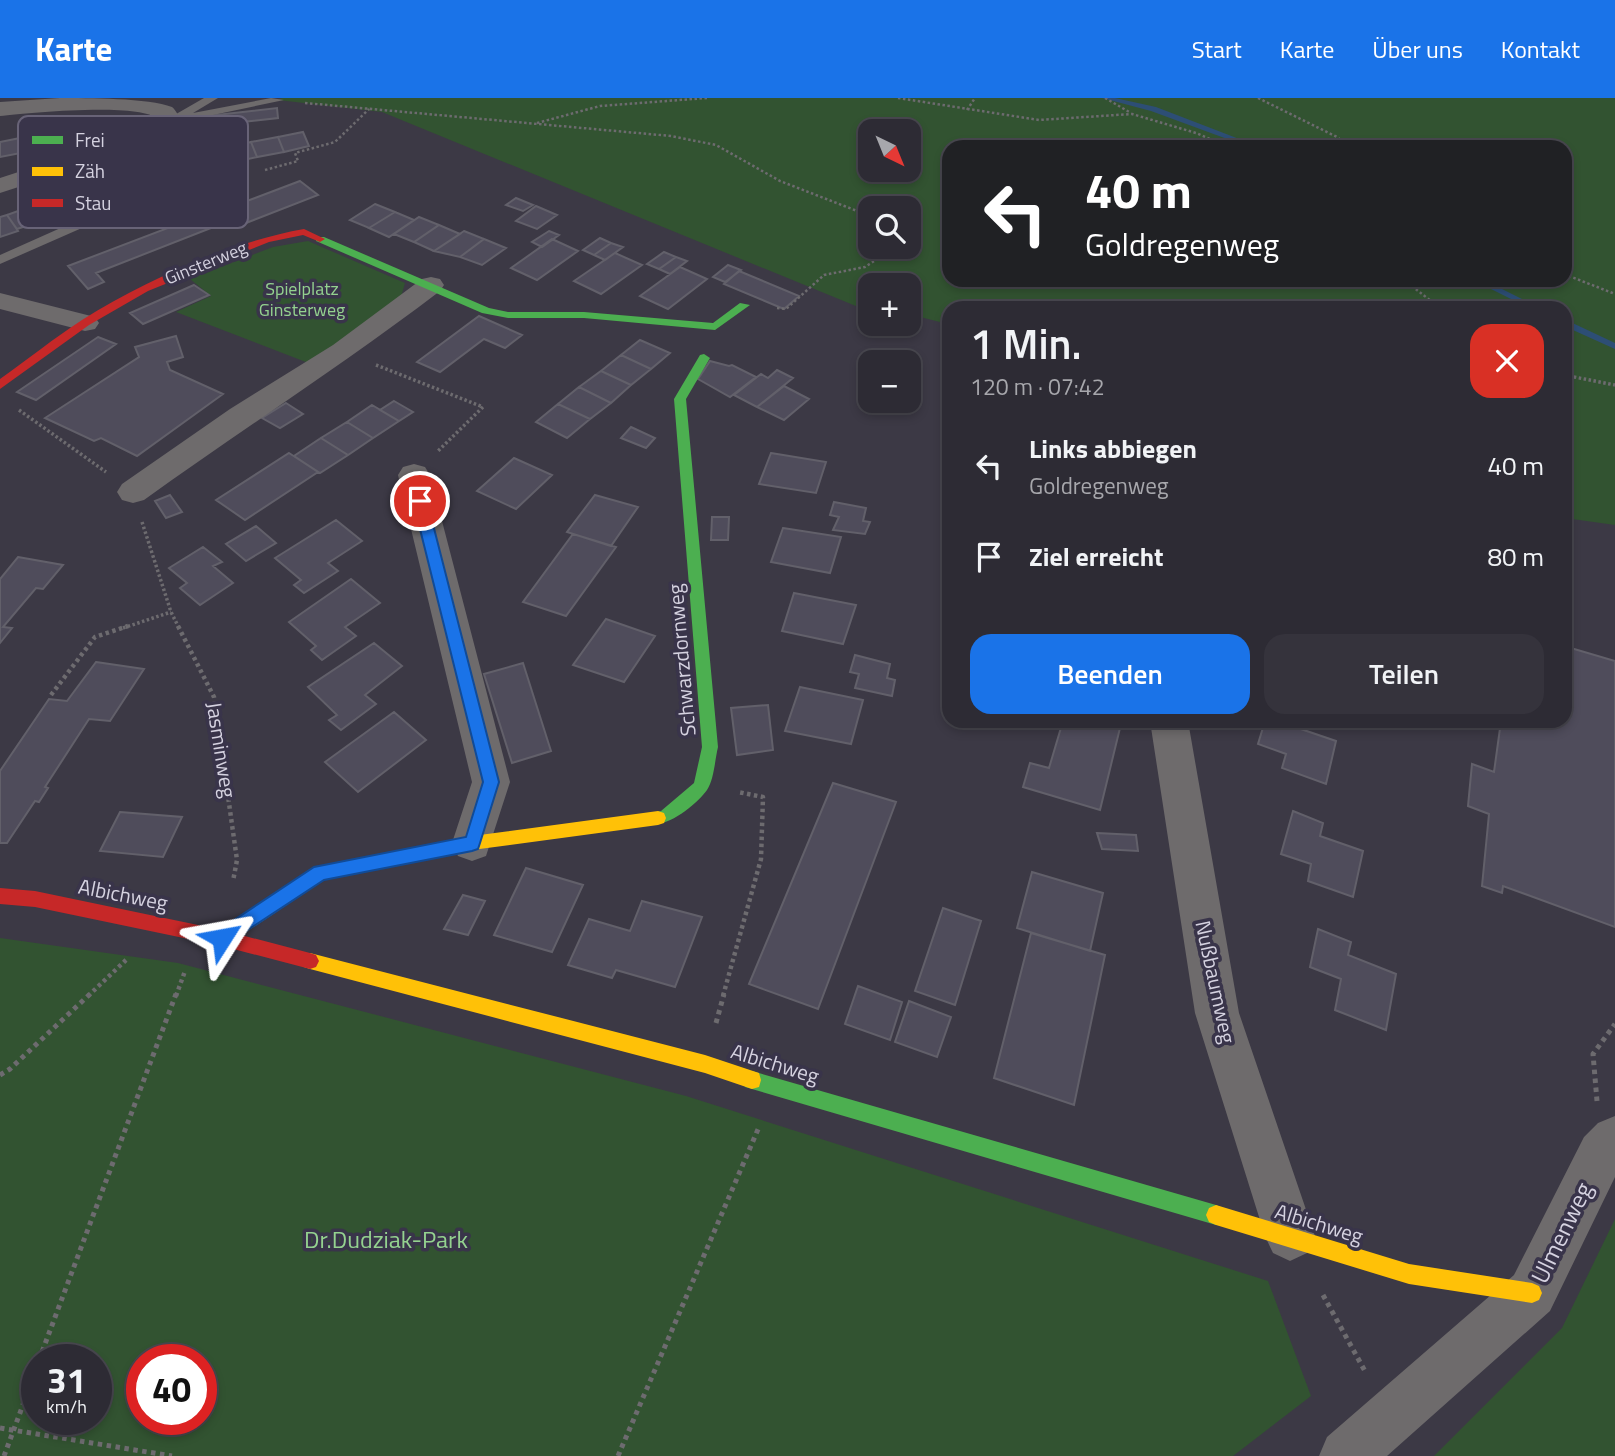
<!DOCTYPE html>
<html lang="de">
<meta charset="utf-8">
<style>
:root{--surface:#2d2b34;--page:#35333c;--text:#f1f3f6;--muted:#a7a7ac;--line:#48474f;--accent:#1a73e8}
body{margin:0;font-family:"Titillium Web",sans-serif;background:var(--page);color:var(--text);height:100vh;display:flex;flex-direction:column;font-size:26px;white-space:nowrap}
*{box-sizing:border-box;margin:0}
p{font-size:23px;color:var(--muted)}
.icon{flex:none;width:38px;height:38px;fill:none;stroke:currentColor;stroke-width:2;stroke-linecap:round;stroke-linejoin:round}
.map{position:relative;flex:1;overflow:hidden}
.panel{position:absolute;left:942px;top:203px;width:630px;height:427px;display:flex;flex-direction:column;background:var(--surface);border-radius:21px;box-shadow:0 4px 10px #0003,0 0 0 2px var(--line)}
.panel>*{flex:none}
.banner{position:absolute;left:942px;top:42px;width:630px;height:147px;border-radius:21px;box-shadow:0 4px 10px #0003,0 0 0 2px var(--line);background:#202124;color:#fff;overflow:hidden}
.needle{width:46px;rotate:137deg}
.controls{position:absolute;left:858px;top:21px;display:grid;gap:14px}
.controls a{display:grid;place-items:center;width:63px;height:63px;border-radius:14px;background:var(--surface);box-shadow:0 4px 10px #0003,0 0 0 2px var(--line);font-size:35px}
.speed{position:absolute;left:21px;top:1246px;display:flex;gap:14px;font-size:35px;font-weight:700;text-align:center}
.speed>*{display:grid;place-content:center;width:91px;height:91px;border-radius:50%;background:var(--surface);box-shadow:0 4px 10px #0003,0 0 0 2px var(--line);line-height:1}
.speed small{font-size:18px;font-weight:400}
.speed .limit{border:10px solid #d22;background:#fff;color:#111}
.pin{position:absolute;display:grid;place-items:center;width:60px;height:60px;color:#fff;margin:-30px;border:4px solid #fff;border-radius:50%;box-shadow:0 2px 7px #0007}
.me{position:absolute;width:77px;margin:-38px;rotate:56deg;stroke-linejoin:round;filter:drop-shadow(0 0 5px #0008)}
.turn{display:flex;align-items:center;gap:24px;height:147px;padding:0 28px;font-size:32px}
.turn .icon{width:91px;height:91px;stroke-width:2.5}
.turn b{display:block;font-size:49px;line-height:60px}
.round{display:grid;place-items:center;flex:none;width:74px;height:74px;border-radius:21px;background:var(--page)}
.summary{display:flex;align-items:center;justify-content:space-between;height:119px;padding:0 28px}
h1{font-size:42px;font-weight:600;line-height:52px}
.button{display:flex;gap:14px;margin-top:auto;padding:14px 28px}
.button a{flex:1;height:80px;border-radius:21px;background:var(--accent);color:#fff;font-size:28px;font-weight:600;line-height:80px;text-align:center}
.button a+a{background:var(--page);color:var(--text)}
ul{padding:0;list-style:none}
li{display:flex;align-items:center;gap:21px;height:91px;padding:0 28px}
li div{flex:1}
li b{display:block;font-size:26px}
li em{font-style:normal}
header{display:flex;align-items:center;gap:42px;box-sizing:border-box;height:98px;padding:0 35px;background:var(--accent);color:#fff}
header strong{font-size:33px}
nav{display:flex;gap:38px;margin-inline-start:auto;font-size:24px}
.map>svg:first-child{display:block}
</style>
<header>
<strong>Karte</strong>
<nav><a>Start</a><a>Karte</a><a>Über uns</a><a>Kontakt</a></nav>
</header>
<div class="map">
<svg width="1615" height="1358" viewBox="0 0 1615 1358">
<rect width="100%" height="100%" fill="#3c3945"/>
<path fill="#325331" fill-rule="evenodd" d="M282,0H1615V427L1565,420L1564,210H948V226L908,216V187H870V213H868L382,14L278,2ZM870,33H908V72H870ZM948,49H1564V182H948ZM870,110H908V149H870Z
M308,143L405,185L399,206L311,266L176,214L211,198L190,181L273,149Z
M0,840L178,865L686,998L1268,1183L1311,1298L1233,1358H0ZM37,1262H96V1321H37ZM142,1262H201V1321H142Z
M1615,1121V1358H1434L1562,1230Z"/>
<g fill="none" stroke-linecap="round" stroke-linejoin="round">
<path fill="#2d4e75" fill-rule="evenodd" d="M1102,0H1115L1156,9L1260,49H1249L1151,13Z
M1473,182H1484L1540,210H1529Z
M1564,221L1615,245V251L1564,228Z"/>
</g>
<path fill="#4f4c5b" stroke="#62606a" stroke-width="2" d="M277,10L278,20L206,28L208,18Z
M303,34L309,48L284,54L278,39Z
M25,39L26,54L0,59V44Z
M278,39L284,54L257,59L251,44Z
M251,44L257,59L230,65L225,50Z
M300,83L318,97L246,125L239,119L96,175L104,184L88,191L68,168L228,107L231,109Z
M76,92L88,107L17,131L7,117Z
M516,100L533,107L523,113L506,107Z
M375,106L395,114L369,130L350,122Z
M536,108L557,117L537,131L516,123Z
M395,114L414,122L389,139L369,130Z
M7,117L18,133L0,139V119Z
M419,119L439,127L414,144L394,136Z
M439,127L460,136L434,153L414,144Z
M464,133L484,141L460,159L434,153Z
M549,133L559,137L542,149L532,144Z
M600,140L611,145L594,157L583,152Z
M484,141L506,150L482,167L460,159Z
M552,141L578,153L537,182L511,170Z
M611,145L623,149L605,162L594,157Z
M664,154L676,159L659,171L647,166Z
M615,155L642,167L601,196L574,183Z
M676,159L687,163L670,176L659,171Z
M728,167L741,172L725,184L713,179Z
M680,169L707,181L668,211L640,198Z
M739,173L799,198L784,211L724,186Z
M194,187L209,197L143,226L130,215Z
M479,218L522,237L505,250L484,241L440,274L417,264Z
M176,238L183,259L167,264L170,272L223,296L137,358L101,340L94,343L45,320L139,259L135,249Z
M98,239L116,246L36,302L17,294Z
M640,242L670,255L651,271L621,257Z
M621,257L651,271L631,287L601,273Z
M710,263L729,268L732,267L756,279L730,299L698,281Z
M777,272L793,280L757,309L734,297L761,276L768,280Z
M601,273L631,287L611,305L579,289Z
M784,288L809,301L784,322L757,309Z
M579,289L611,305L590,321L558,306Z
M394,303L413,314L399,323L380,312Z
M286,305L303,316L280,330L262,320Z
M558,306L590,321L567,340L536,324Z
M372,307L399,323L373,340L347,324Z
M347,324L373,340L348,357L321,340Z
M631,329L655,340L646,350L621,340Z
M321,340L348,357L320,375L294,358Z
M289,355L318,374L245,422L216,402Z
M771,355L826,364L816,395L759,386Z
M514,360L552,377L516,411L477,393Z
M170,397L182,414L166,420L155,403Z
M595,397L638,409L611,448L567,434Z
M834,404L866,410L863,423L870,424L865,436L833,432L839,419L830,417Z
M712,419H729L728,442H711Z
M336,422L362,443L328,465L338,473L304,495L294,487L301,482L275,460Z
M256,428L276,445L246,463L226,446Z
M783,430L841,439L830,475L771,464Z
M573,436L616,449L566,518L523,504Z
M203,449L222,464L213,468L233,485L200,507L180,490L187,485L169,470Z
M18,459L63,467L43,491L36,490L3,529L12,530L0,545V481Z
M351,481L380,505L345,529L356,538L322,562L311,552L316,548L289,524Z
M794,495L856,507L843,546L782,533Z
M606,521L655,538L624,584L573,567Z
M374,545L402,568L365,597L376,606L341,632L329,622L337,617L308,589Z
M1564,548L1615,563V829L1503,788L1502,795L1482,788L1489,716L1468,708L1472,666L1494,674L1501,623H1564Z
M855,557L890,566L887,580L895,582L892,598L855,590L859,576L850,574Z
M96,564L144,571L110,623L89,621L45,689L48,690L39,704L35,703L7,745H0V673L49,601L67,603Z
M523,565L551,653L512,665L484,576Z
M800,589L863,602L851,646L785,633Z
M768,607L773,652L737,657L731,610Z
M394,614L426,642L358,694L325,664Z
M1063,623H1096L1120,630L1100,712L1023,689L1030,665L1049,670Z
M1265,623H1297L1295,629L1336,643L1326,686L1282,670L1286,656L1258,646Z
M833,685L896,704L818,911L749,886Z
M1293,713L1323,725L1320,738L1363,753L1353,799L1308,783L1311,766L1281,756Z
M120,714L182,719L163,759L100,753Z
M1097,735L1136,737L1138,753L1102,751Z
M526,770L583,787L552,854L494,837Z
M1032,774L1103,795L1090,853L1017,830Z
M463,797L485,803L468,837L444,831Z
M642,803L702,819L675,889L616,872L612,880L568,867L589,821L630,833Z
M943,810L981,823L955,907L915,893Z
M1318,831L1351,844L1348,857L1396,876L1386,932L1335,912L1341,881L1310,869Z
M1031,835L1105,857L1074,1007L994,980Z
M858,888L902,904L890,942L845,926Z
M909,903L951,919L937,959L895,944Z"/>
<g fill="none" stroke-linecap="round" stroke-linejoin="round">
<path stroke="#6d6b6f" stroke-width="2.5" stroke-dasharray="2.5 2.5" stroke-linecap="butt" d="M898,0L1039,22L1132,16L1196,35L1229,49
M1105,0L1131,15
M1258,0L1337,39L1349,49
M305,5L671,38L716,47L780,83L870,118
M967,12L975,0
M537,25L600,8L707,0
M265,72L298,63L295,55L335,44L369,11
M1564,176L1615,196
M1404,182L1440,210
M777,210L786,211L824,177L865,169L896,149"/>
<path stroke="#6d6b6f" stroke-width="3.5" stroke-dasharray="2.5 2.5" stroke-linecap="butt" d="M376,267L483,309L438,353
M1564,277L1615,287
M19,312L106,374
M142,424L171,514L179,530
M123,530L171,514"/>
<path stroke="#6d6b6f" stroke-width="4.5" stroke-dasharray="3.5 3.5" stroke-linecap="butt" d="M178,528L214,599L237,762L233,783
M51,597L95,539L128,528
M88,898L126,862
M176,898L185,873
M723,898L761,761L763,699L738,694"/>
<path stroke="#6d6b6f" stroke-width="5" stroke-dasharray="4.5 4.5" stroke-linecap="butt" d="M716,925L724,896
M0,977L10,971L90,896
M1597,1003L1593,956L1615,926
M1323,1197L1366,1275
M39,1262L176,896
M0,1330L172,1358
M4,1358L37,1269
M618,1358L759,1029"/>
<path fill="#6e6b6c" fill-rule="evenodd" d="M204,0H218L193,15L271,0L284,2L170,26L164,23Z
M241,74L247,78L245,81L164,99L91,126L0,166V157L83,120L156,93Z"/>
<path fill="#6e6b6c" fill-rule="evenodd" d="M60,0C87,0 149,0 172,9C176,12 179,19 181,23L157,44L0,95V80L141,34L158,21C138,4 29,15 0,18V4Z
M431,179L440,181L444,187L440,193C344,266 243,331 144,402L133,405L122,402L117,394L122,386L230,311L333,247L422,181Z
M0,195L95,219L99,225L95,231L85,233L0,211Z
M414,366L425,369L430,377L510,684L486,758L472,763L458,758L452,745L472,684L398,377L403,369Z
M1150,623H1188L1239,915L1315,1138L1307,1155L1290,1163L1273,1155L1265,1138L1195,915Z
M1615,1018V1079L1550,1213L1387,1358H1319L1327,1339L1514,1177L1584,1039L1598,1025Z"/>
<path fill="#4caf50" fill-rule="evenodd" d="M316,139H324L489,210L508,214H584L713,225L740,205L750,207L715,232L584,220H508L482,215L316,143Z
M704,256L710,260L686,301L718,649C715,661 714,682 707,692C698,705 668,730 652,725L650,720L652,715L661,713L694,685L702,649L674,301L700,257Z
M752,973L1216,1107L1223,1110L1226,1117L1223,1124L1216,1127L752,991L745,989L743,982L745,975Z"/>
<path fill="#ffc107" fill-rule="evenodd" d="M658,713L664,715L666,720L664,725L658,727L472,752L324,782L228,846L222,848L216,846L213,840L216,834L320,768L472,738Z
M310,855L705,957L759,975L761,982L759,989L752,991L705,975L310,871L304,869L301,863L304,857Z
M1216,1107L1409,1166L1532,1185L1539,1188L1542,1195L1539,1202L1532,1205L1409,1186L1216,1127L1209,1124L1206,1117L1209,1110Z"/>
<path fill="#c62828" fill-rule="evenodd" d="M304,131L325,141L320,144L303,137L269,144L148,193L89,227L0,291V281C27,262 54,240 82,222C146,182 230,144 304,131Z
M0,790L35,793L222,832L310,855L316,857L319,863L316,869L310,871L222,848L35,809L0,806Z"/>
</g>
<path fill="#1a73e8" stroke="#114b97" stroke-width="2" d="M420,398L427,403L499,684L480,745L478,751L472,753L324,782L228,845L222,848L216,845L213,840L216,834L314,769L466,739L483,684L413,403Z"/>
<g text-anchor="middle" stroke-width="7" stroke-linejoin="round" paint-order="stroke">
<g font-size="18" fill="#d5d2e0" stroke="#39344a">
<text transform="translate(206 165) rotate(-22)" y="6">Ginsterweg</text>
</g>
<g font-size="18" fill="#94d28f" stroke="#39344a">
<text x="302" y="197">Spielplatz<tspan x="302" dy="21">Ginsterweg</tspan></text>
</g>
<g font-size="21" fill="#d5d2e0" stroke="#39344a">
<text transform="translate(682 562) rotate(-95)" y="7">Schwarzdornweg</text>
<text transform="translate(221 652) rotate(81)" y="7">Jasminweg</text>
<text transform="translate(123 797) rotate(11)" y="7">Albichweg</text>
<text transform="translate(1215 884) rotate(78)" y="7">Nußbaumweg</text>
<text transform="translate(775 966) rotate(17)" y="7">Albichweg</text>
<text transform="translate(1319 1126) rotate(17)" y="7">Albichweg</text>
</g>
<g font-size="24" fill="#d5d2e0" stroke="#39344a">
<text transform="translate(1562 1135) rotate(-64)" y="8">Ulmenweg</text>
</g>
<g font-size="24" fill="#94d28f" stroke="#39344a">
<text x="386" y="1150">Dr.Dudziak-Park</text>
</g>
</g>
<rect x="18" y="18" width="230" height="112" rx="10" fill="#39344a" stroke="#686377" stroke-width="2"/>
<rect x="32" y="38" width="31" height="8" fill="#4caf50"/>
<rect x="32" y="69" width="31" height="9" fill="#ffc107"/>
<rect x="32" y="101" width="31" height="8" fill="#c62828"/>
<g font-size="19" fill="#d5d2e0">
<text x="75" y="49">Frei</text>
<text x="75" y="80">Zäh</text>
<text x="75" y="112">Stau</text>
</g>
</svg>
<div class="controls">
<a><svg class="needle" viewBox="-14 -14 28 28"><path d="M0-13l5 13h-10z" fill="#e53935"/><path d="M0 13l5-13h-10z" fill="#a7a7ac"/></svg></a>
<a><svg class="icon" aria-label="search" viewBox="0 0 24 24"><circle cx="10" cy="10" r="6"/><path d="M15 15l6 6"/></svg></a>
<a>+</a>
<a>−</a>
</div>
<div class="speed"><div>31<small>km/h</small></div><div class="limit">40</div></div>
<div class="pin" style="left:420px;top:403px;background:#d93025"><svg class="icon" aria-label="arrive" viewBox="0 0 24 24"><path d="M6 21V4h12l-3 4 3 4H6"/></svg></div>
<svg class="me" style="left:222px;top:840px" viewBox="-20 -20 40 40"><path d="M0-17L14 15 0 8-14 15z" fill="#1a73e8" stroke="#fff" stroke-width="4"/></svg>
<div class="banner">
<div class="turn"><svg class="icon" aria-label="left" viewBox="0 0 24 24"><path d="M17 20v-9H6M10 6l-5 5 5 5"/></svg><div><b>40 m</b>Goldregenweg</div></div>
</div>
<section class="panel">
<div class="summary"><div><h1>1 Min.</h1><p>120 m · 07:42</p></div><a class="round" style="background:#d93025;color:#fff"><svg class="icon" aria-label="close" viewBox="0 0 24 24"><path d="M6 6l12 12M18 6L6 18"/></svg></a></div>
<ul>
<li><svg class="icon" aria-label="left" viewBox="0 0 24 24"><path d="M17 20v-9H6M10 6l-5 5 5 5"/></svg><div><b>Links abbiegen</b><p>Goldregenweg</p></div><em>40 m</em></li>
<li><svg class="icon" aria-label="arrive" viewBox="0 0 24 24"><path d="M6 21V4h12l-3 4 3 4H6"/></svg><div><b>Ziel erreicht</b></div><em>80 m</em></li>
</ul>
<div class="button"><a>Beenden</a><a>Teilen</a></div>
</section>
</div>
